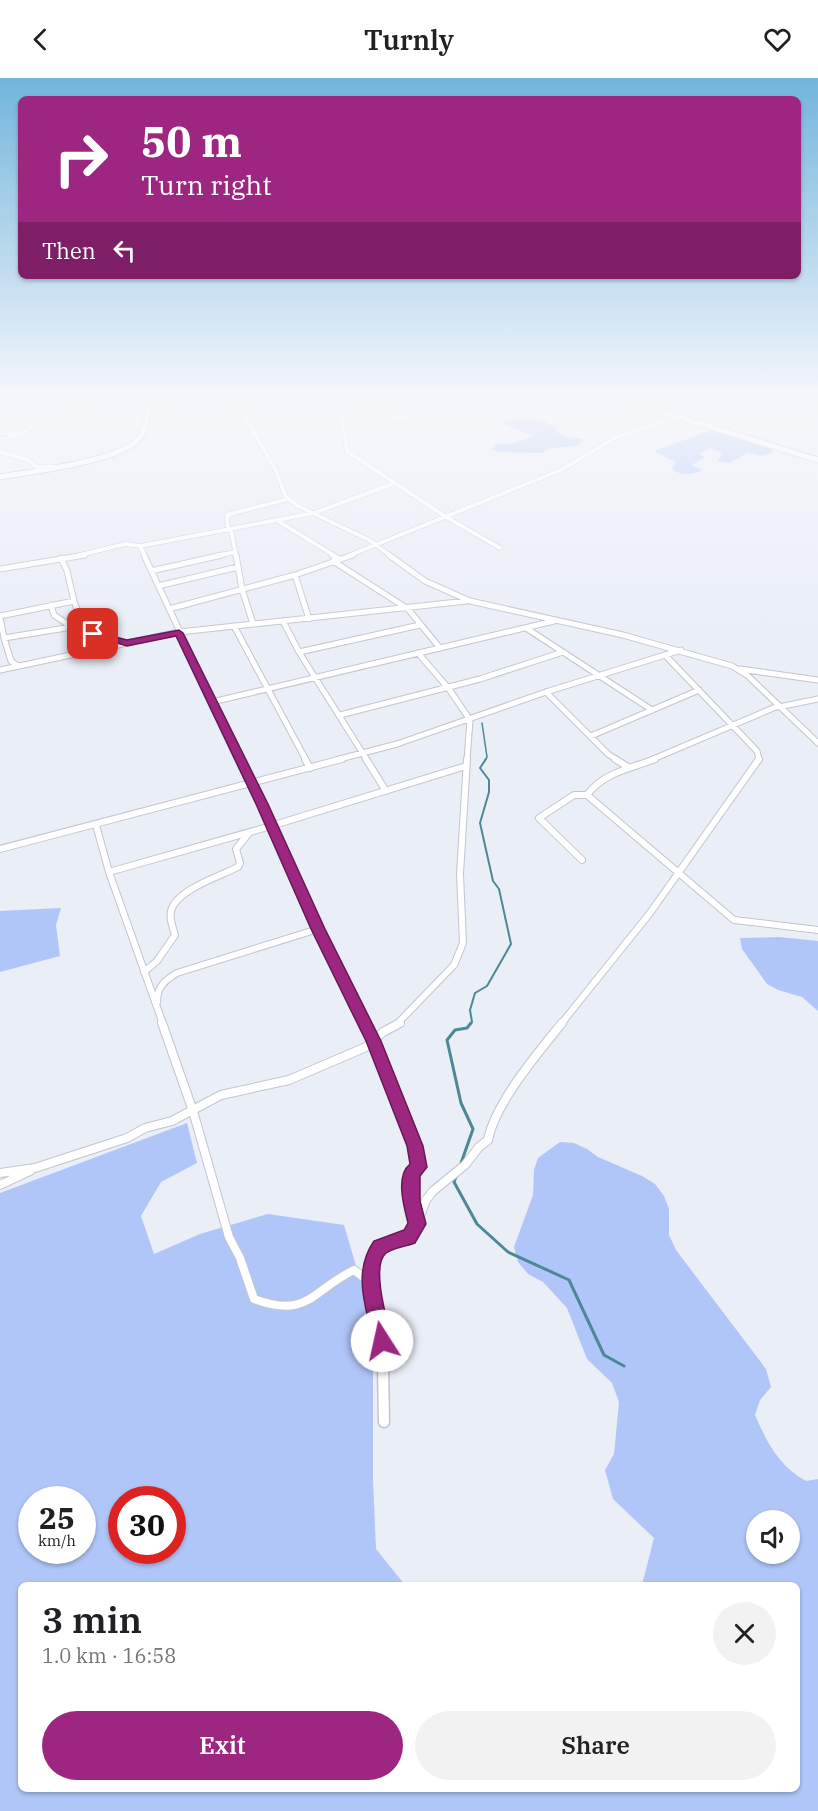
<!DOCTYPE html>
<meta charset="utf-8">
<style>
:root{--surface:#fff;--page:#f2f2f2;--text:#202124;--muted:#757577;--accent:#9d2680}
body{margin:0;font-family:"IBM Plex Serif",serif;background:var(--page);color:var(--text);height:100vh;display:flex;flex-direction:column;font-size:22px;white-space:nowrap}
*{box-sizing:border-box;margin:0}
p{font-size:20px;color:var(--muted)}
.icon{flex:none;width:33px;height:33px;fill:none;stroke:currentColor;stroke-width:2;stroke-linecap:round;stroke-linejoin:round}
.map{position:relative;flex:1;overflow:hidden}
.details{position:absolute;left:18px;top:1504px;width:782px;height:210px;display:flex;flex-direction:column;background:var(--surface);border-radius:9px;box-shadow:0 2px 4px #0004}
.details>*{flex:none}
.top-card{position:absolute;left:18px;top:18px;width:783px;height:183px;border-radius:9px;box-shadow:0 2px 4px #0004;background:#9d2680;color:#fff;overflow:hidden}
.controls{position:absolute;left:746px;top:1432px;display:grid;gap:12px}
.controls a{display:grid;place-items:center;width:54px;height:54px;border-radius:50%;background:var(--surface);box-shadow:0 2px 4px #0004;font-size:30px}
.speed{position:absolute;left:18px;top:1408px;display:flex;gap:12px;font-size:30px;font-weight:700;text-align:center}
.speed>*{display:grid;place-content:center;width:78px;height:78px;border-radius:50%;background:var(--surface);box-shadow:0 2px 4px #0004;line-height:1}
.speed small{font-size:15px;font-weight:400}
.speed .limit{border:9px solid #d22;background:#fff;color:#111}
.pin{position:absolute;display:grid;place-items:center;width:51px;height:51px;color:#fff;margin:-26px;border-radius:12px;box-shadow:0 3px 9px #0006}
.me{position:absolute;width:66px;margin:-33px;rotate:350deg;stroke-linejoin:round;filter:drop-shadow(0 0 4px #0008)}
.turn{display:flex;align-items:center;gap:21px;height:126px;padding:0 24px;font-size:27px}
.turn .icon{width:78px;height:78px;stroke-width:2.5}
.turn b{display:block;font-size:42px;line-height:51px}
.then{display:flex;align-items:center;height:57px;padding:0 24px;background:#0003;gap:12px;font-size:22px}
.round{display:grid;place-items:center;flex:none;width:63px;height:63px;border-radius:32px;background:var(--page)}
.headline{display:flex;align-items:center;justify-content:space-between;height:102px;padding:0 24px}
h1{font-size:36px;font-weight:600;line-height:45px}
.action{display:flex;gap:12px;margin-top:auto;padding:12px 24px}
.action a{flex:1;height:69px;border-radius:36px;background:var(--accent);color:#fff;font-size:24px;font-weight:600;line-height:69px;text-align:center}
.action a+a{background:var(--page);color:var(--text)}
header{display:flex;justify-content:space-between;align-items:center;height:78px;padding:0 24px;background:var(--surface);font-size:27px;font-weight:600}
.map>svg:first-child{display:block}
</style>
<header><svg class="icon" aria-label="back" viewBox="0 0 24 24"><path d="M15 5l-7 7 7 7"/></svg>Turnly<svg class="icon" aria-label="heart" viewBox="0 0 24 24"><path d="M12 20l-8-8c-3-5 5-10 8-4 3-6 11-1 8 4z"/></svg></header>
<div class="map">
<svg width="818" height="1733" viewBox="0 0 818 1733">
<rect width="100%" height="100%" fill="#eaeef7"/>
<path fill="#b0c5f8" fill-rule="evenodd" d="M533,341C558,344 554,356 568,359C574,361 578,359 583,361V364L575,368L552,370L541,375L499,374L492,371L497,366H510L534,358L503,346L508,342Z
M712,352L770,370L773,374L764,378L747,375L730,385L718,383L722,374L710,370L699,376L705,379L692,387L703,392C692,397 681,398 672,391L676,384L654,373Z
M61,830L56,847L60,878L0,894V833Z
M779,859L818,863V933L802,919L778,912L767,906L742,871L740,860Z
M187,1045L197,1085L161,1104L141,1138L154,1176L200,1156L268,1136L344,1147L373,1246V1402L376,1471L405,1507L21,1508V1712H796V1508L642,1507L654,1460L613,1421L605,1392L614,1376L619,1324L612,1305L587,1281L567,1230L543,1204L528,1196L518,1184L514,1169L533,1117L534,1092L538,1080L560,1064L574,1065L587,1071L598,1079L642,1098L655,1106L664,1118L669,1131V1157L676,1172L766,1291L771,1309L760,1322L755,1337C767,1365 779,1388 806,1403L818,1401V1733H0V1115ZM32,1422H82V1473H32ZM122,1422H172V1473H122ZM756,1443H789V1476H756Z"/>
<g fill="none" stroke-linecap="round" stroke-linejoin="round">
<path stroke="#4c8896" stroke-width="1.5" d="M482,645L487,679L485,682"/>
<path stroke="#4c8896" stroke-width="2" d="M470,946L472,944L470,932L475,915L487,908L511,866L499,811L493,803L480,745L489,714V702L480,690L486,681"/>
<path stroke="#4c8896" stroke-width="3" d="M460,1088L473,1051L461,1025L447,962L455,952L467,950L471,945
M456,1099L454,1104L477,1146L508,1174L569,1202L604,1277L624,1288"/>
<g stroke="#c2c5ce" stroke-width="5">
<path id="minor-far4" d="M235,321L276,393L286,419L300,429L369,462L391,478
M372,321L342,342L347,373L446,439L500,470
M368,323L393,339H409
M0,355L21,356
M0,362L24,356C31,342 81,326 98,321
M0,374L28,382L37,389H54
M278,443L335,478
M231,451L236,478
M228,452L227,438L230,436L288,421
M140,468L145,478
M76,478L125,466L140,468L314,435L395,405
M216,478L235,474
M348,478L561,392L615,360L677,338"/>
</g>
<g stroke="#c2c5ce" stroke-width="7">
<path id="minor-far3" d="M144,477L240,682
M236,477L242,511L253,546
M332,477L339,481
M389,477L425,503L470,523L623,557L732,588L747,597L818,665
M333,483L408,531L440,570
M0,491L85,477
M151,493L222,477
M295,497L309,541
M158,508L238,489
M74,523L85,553
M51,527L54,537L72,549
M169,531L295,497L353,477
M0,538L74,523L67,493L61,480
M0,540L4,560
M283,543L299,574L367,682
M234,548L306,682
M526,550L652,632
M299,574L420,547
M418,575L449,611L470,642L467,682
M665,577L757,673L759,682
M18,588L11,583L4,560L72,549L124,565
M740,591L818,602
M0,592L179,554L467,523
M546,614L608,676L617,682
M212,624L554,543
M779,629L818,621
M340,637L480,601L563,574
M591,658L699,612
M336,682L397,666L546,614L681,572
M651,682L778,628"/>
</g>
<g stroke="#c2c5ce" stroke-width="8">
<path id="minor-far2" d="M239,681L365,946
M305,681L310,690
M366,681L386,713
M615,681L628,689
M655,681C630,691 604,694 587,717L734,842L818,852
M96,747L109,794L163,946
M0,771L342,681
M582,782L539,740L574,717H587
M109,794L271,748L466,688
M144,894L157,883L175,857C173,850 169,841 171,833C176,812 220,798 238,789L240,785L236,771L249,755
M157,924C157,909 165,902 177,895L318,851
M397,946L454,887L463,865L460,796L467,681
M561,946L650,835L759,681"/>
</g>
<g stroke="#c2c5ce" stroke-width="10">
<path id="minor-far1" d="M162,945L193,1033L229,1159L240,1180L254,1221C308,1241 311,1213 354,1192L371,1205
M364,945L415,1068L419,1089L412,1094L411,1123L417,1146C402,1170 393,1157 379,1170C361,1187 378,1239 381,1261C383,1270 382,1280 383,1289
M0,1095L35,1090L127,1060L145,1050L172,1043L221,1017L289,1002L366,969L383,954L400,945
M0,1107L30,1093
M417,1146L426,1122L433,1113L465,1087L479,1069L488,1062C495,1025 538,975 562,945"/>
</g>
<g stroke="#c2c5ce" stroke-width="13">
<path id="minor" d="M383,1288L384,1344"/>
</g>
<g stroke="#c2c5ce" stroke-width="7">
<path id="tertiary" d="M620,321L818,382
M0,399C30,394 118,383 138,362C145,354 146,342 148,332L166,321"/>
</g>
<use href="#minor-far4" stroke="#fff" stroke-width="4"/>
<use href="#minor-far3" stroke="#fff" stroke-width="5"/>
<use href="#minor-far2" stroke="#fff" stroke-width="6"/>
<use href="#minor-far1" stroke="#fff" stroke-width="8"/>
<use href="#minor" stroke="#fff" stroke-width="10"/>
<use href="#tertiary" stroke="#fff" stroke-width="5"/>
</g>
<linearGradient id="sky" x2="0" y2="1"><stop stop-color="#72b5dc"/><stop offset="0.57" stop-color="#f6f7fb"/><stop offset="1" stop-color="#f6f7fb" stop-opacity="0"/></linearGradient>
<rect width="818" height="563" fill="url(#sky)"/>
<path fill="#9d2680" stroke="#661953" stroke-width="1.5" d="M179,552L183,555L268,726L325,851L381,963L423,1068L427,1089L420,1098V1123L426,1146L415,1165C407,1168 391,1170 385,1176C371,1190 388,1246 392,1263L389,1270L382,1273L376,1270L373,1263C366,1228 352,1195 374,1163L404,1152L408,1145C404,1129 395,1098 410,1086L407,1068L366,963L311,851L256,726L176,558L127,568L88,556L93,553L127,562Z"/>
</svg>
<div class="controls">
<a><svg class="icon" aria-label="sound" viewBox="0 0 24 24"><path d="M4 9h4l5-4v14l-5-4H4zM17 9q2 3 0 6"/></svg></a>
</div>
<div class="speed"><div>25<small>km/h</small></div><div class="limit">30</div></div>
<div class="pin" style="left:93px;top:556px;background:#d93025"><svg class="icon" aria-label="arrive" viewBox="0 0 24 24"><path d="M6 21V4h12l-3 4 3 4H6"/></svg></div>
<svg class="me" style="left:382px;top:1263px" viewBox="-20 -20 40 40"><circle r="19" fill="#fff"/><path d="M0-13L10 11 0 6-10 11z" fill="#9d2680"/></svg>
<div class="top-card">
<div class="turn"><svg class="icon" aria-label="right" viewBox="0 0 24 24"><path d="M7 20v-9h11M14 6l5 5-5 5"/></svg><div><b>50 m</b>Turn right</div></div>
<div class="then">Then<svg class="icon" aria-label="left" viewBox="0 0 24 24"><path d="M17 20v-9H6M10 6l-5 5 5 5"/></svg></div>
</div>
<section class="details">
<div class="headline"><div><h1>3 min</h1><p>1.0 km · 16:58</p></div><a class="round"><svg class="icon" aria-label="close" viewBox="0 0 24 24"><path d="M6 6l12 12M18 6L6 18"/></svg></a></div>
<div class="action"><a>Exit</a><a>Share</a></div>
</section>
</div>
